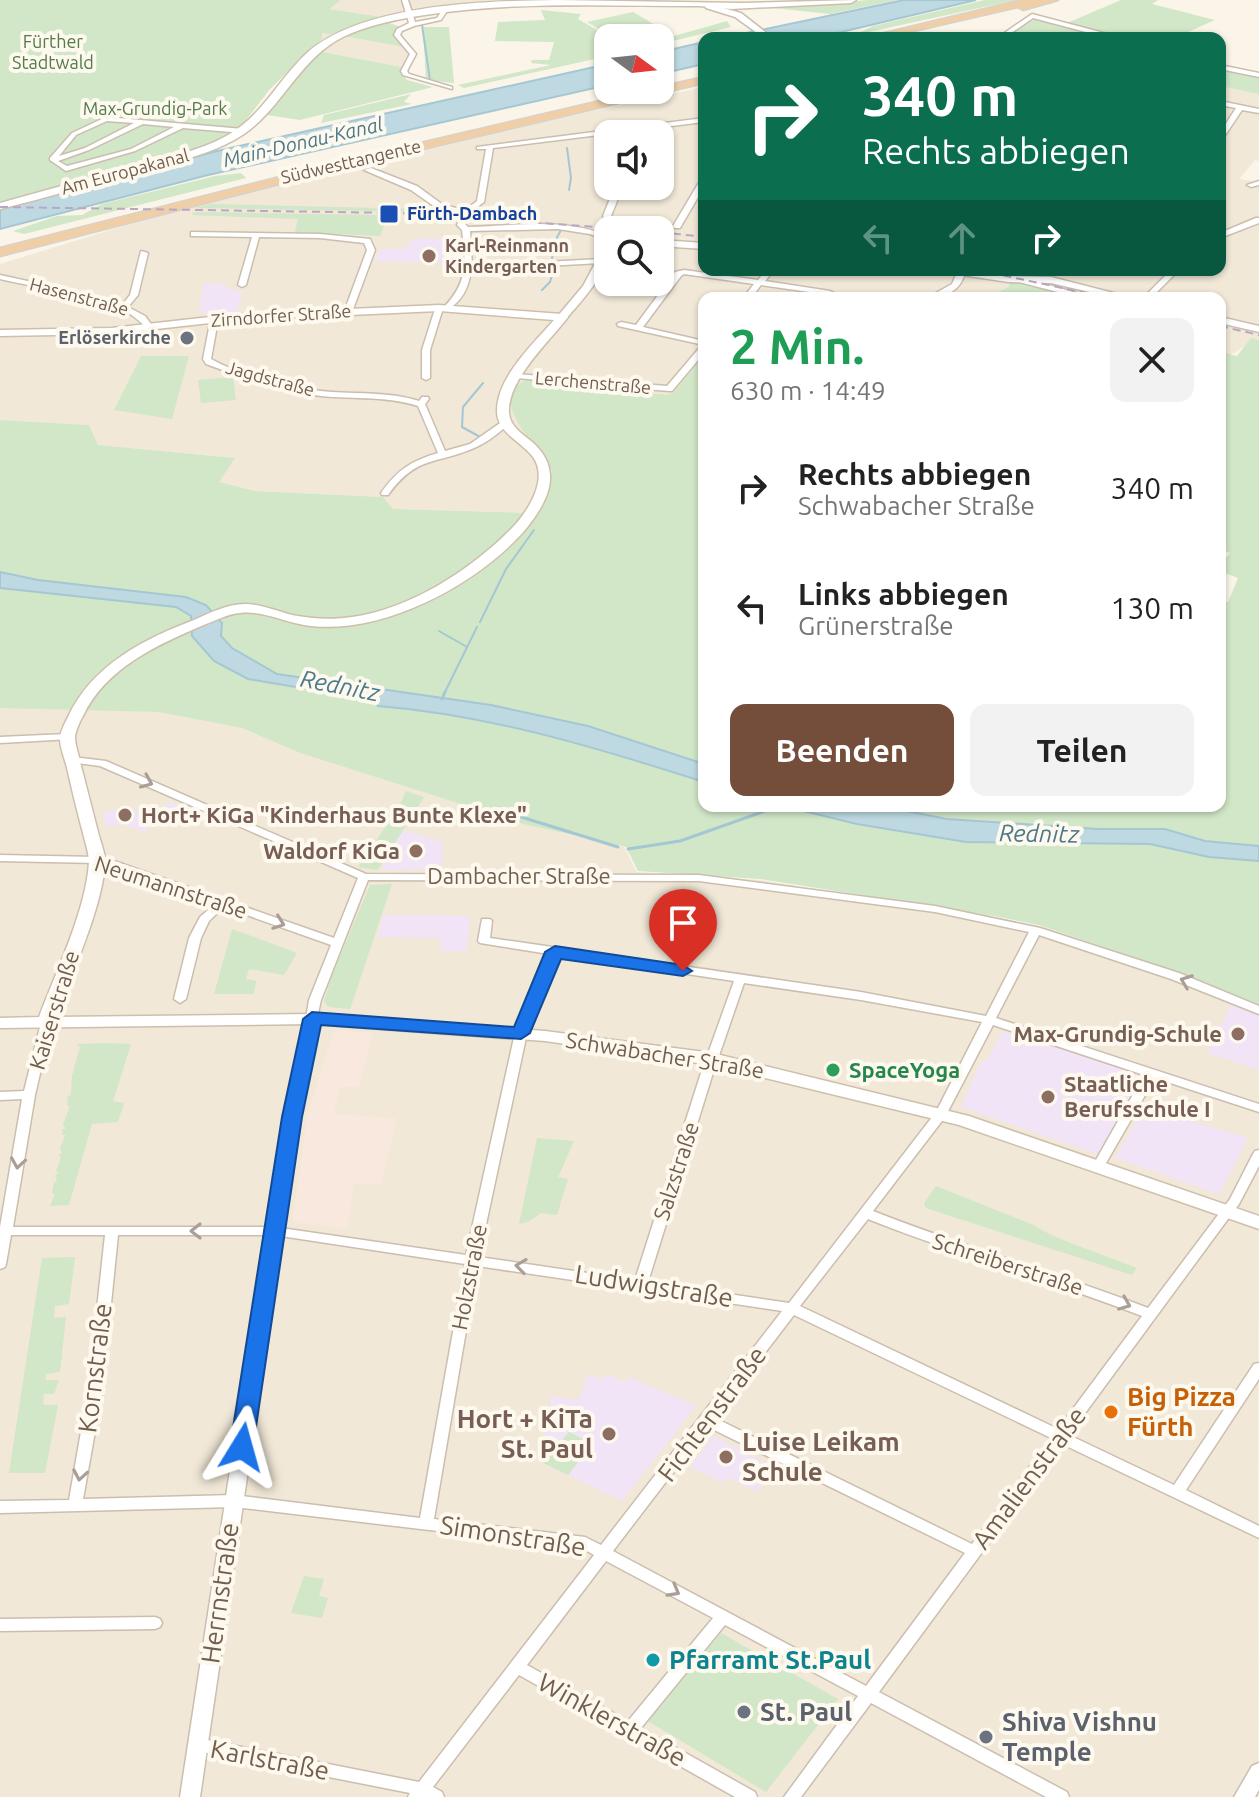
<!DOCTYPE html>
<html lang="de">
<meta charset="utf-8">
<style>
:root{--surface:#fff;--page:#f2f2f2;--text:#222;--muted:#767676;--accent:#744d3b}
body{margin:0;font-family:Ubuntu,sans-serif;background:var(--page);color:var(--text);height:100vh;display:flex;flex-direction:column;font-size:30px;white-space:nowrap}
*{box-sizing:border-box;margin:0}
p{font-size:26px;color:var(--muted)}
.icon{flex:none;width:44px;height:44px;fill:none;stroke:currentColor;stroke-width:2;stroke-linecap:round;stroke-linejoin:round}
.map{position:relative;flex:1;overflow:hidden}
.sheet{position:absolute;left:698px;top:292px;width:528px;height:520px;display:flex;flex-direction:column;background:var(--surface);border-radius:16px;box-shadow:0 2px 6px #0004}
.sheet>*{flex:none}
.top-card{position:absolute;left:698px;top:32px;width:528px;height:244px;border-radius:16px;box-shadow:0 2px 6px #0004;background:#0b6e4f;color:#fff;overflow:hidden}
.needle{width:52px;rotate:105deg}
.tools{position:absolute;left:594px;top:24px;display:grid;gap:16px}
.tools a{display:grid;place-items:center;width:80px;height:80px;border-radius:16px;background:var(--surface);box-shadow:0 2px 6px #0004;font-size:40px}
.pin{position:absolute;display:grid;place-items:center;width:68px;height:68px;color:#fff;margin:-82px -34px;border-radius:50% 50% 50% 0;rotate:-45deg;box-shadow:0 0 8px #0007}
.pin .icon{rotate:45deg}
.me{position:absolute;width:88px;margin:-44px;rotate:8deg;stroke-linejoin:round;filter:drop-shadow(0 0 6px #0008)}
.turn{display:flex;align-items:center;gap:28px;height:168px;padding:0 32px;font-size:36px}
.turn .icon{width:104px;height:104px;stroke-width:2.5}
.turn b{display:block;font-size:56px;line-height:68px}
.lanes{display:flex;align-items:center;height:76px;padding:0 32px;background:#0003;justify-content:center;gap:40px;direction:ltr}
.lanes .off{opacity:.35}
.round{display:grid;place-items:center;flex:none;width:84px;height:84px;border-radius:16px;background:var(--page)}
.headline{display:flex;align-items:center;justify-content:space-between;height:136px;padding:0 32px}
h1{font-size:48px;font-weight:600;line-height:60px;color:#1e9e55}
.primary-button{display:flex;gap:16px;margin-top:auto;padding:16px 32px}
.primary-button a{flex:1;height:92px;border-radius:16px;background:var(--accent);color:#fff;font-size:32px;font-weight:600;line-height:92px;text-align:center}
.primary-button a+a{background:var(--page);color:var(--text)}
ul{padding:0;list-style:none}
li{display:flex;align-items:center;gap:24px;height:120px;padding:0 32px}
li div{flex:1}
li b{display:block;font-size:30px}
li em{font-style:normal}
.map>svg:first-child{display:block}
</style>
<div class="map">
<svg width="1259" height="1797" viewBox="0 0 1259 1797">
<rect width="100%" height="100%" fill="#faf5e8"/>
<path fill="#f1e8d7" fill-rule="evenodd" d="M341,0H688H567L382,17L328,9Z
M256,22L412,48L415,57L408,68L313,50L298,63Z
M1220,86L1259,94V161L1255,160L1239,179L1259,182V341H1254L1230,355L1220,353V298H704V434L544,513L392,509L383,497L255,491L218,482L234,458L97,445L89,425L0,420V264L146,219L422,148L704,87V270H1220ZM608,134H660V186H608ZM608,230H660V282H608Z
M24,707L158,712L242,728L300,753L523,824L624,847L637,872L760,880L1038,925L1139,959L1259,1006L1258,1797H0V708Z"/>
<path fill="#f9e8dd" d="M338,1030L373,1033L359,1087H340L334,1114L397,1118L381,1184H354L347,1230L292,1222L308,1113L333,1033Z"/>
<path fill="#f2e4f7" d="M463,238L465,264L375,261L381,249L407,248L412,239Z
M226,283L225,287L242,293L237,312L199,313L203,284Z
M171,802L179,805L144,832L120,824L106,827L103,813L128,807L150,817Z
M403,830L443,842L441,869L383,870V861Z
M383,915L470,916L467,951H440L441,938L377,937Z
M1231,1005L1259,1015V1070L1207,1053Z
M1003,1031L1145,1074L1097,1154L961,1107L980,1063L987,1060Z
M1144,1107L1248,1138L1219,1194L1115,1158Z
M588,1374L603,1379L609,1375L625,1382L629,1377L696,1406L622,1501L540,1462L551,1396L579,1400Z
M713,1436L776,1468L757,1492L728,1478L724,1483L690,1467Z"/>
<path fill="#d1e7c7" d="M0,0H341L329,9L382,17L334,35L322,33V39L270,89L240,128L220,140L178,155L0,202Z
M869,0H898L830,14L773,8Z
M985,0H1016L855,35L873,26Z
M1121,0H1158L1152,4L1215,20L1175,38H1117L1067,23Z
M541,10L581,14L578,19L611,38H608V56L464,88L458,85L551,65L531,63L532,60H549L554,42L495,41L498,22L545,20Z
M633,12L674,36L727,21L731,27L660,44V40L670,37L614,38L587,22Z
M1035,19L1110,38H1002Z
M387,22L401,27L395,36L405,47L342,36Z
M423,27H449L454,83L426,80Z
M323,52L402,67L400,72L407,80L433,87L300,120L267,115C280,99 303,56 323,52Z
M1220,69L1259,76V94L1220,86Z
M411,94L404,102L412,104L321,123L324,115Z
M241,173L246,178L24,234L13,231L57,216L82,215L102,204L215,176Z
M210,204L422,209L421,212L195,208Z
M193,212L379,215L387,218L380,236L295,232L298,219L192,215Z
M1010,281L1055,291L1040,298H986L1009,287Z
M1251,338L1259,340V1006L1139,959L1039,925L994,916L760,879L638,871L626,847L523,824L300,753L242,728L158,712L0,708V420L89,425L98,445L235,458L219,482L255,491L383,497L393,509L536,513L548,490L552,470C540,449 484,399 526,380L667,395L673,393L704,356V806H1220V601L1228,602L1238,578L1220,571V565L1230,553L1220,549V352L1237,356Z
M141,356H189L172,419L114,410Z
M233,377L236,400L201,403L198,380Z
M406,791L424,797L378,870L358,867L399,807Z
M392,884L350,1009L329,1007L324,1002L331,977L370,885Z
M232,929L297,953L284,975L249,969L246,979L256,981L254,994H214Z
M108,1043L131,1044L113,1101L124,1103L118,1122L92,1124L69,1205L50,1206L55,1194L52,1193L54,1182H57L55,1175L59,1172L56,1171L61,1157L58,1156L62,1153L60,1149L65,1135H62L63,1129H66L63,1125L70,1106H67L68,1096L71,1095L72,1074L75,1071H73L80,1047L77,1044Z
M537,1138L574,1141L558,1177L568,1179L557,1215L541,1213L528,1222L519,1224Z
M936,1186L1036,1226C1042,1234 1120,1261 1137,1268L1132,1275L926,1208L924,1203Z
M75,1257L69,1304L55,1306L54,1318L66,1317L60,1372L46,1374V1380H59L54,1394H44L43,1405H58L45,1473H9L42,1258Z
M569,1432L593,1444L568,1475L543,1463Z
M304,1576L324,1579L319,1596L328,1598L322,1618L291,1613Z
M721,1633L838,1699L766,1792L648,1721Z"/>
<path fill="#bed9e2" stroke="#a5c7d3" stroke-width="2" d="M904,0H976L816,38H723Z
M704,42V64L660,74V52Z
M608,64V85L208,175L0,229V209L217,151Z
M0,572L38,580L186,597L206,605L222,623L221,636L232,648L277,674L491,705L588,726L704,764V782C598,748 490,715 378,706L373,700L248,679L214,661L192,636L191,616L176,607L0,588Z
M783,806H881L947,819L1098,829H1165L1205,841L1259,846V861L1209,857L1150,844L966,842L857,824Z"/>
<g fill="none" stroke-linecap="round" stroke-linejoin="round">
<path stroke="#a5c7d3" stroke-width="2" d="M422,25L430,80
M567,148L571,178L569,190
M552,259L554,243L561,230
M542,290L550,282L555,264
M482,438L462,427L463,407L483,383
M480,622L506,569L534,530
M439,631L467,647
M444,694L477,627"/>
<path stroke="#a5c7d3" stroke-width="3" d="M442,699L445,692
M518,816L618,847
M628,849L680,841L779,806"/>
<g stroke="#cbbeaf" stroke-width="3">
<path id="minor" d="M402,0H408L415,22L437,18L444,7L449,8L441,20L414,26L402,31L400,35L416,54L407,71L409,74L452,87V89L403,75L401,71L410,54L394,35L397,29L409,23Z
M1032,14L1119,37L1120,38H1109L1033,18L1004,38H997Z
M1220,65L1259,73V77L1220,69Z
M1220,101L1259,109V113L1242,110L1222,140L1220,141V133L1236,108L1220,105Z
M106,117L243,129L246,131L243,133L183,128L135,151L66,171L50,160V158L72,133ZM107,121L134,123L85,148L59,156L76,135ZM143,124L174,127L131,149L67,166L58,161L89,150Z
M704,118V122L493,148L484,202L469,213L465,224L468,227C515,226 563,217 608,236V241L590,234L558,229L470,231L472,266L601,259L605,261L601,263L471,270C469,288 462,301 447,310L443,308C468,283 466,263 462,230L457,225L462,213L438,209L411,190L364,170L371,168L417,186L443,205L465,210L477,201L486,149H477V147Z
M701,179H704V187L680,228H674L673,226Z
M1259,181V185L1251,187L1247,185Z
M615,186H623L611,216L604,218L603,216Z
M1256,218H1259V223L1220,238V233Z
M191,232L320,234L370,239L375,250L352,312L348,314L344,312L367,250L364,243L320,238L259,237L246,285L242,287L238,285L252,237L194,236H191Z
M141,251L148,253L138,295L128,307L145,316L154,328L150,330C142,324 135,316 125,311C87,293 41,289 0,279V275L82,293L122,305L130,295Z
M684,270L758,280L766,270H774L765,281L830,291L834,293L830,295L761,285L751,298H743L754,284L684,274L681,276L643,327L704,341V345L618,326L617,324L621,322L636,325L675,272Z
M958,270L965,272C961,291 945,298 927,298L952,284Z
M1171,270H1179L1151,298H1143Z
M1015,277H1021L1094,298H1081L1015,281Z
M436,306L443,308L430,350V378L426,380L422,378V350Z
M211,318L218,320L211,359C243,377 295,389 332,392C362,394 390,392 419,401L422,397H428L429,399L425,404L445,451L470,444L503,421H509L510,423C500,432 487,443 474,448C435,465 417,455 388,495H382L381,493C397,470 411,461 438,453L418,406C383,395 348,400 313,395C276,390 241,377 206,364L203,359Z
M701,346H704V353L672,391H669L516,378L512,376L516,374L667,386Z
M67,734L72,737L71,739L0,743V737Z
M73,757L106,761L366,874L699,875L935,906L1040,928L1179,973L1259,1006V1014L1171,979L1039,935L996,1018L1259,1104V1112L1155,1078L1102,1170H1094L1092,1167L1144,1075L993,1025L945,1117L873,1211C964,1247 1058,1273 1148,1308L1230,1199L1253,1154L1255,1151L1259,1150V1166L1239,1204L1069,1435L1174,1485L1254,1364L1259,1363V1379L1186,1490L1259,1526V1538L1062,1444L879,1692L1067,1792L1069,1797H1046L871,1703L801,1797H784L858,1696L725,1625L641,1728L755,1792L757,1797H735L519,1675L433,1787L442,1792L444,1797H408L410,1793L192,1750L189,1745L192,1740L197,1738L419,1782L594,1555L582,1548L234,1507L0,1513V1501L69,1500L88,1392L105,1235H11L6,1264L5,1267L0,1269V1227L22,1099L0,1100V1092L24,1091L42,1019H50L52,1022L35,1095L13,1227H274L466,1255L515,1033L549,954L480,943L478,941L482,919H490L492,921L490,938L861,992L986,1016L1029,932L935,912L699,881L368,880L321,1000L316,1022H308L306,1019L309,1000L331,945L224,907L209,921L201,938L186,999L180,1003L174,999L189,938L200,917L215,904L97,863L0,861V855L97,857L117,862L334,938L358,878L100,766L69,762L68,760ZM559,955L734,981L700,1076L635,1280L479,1257L527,1033ZM744,983L861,1000L982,1022L936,1112L789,1303L648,1282L712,1076ZM868,1219C958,1255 1052,1281 1142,1316L1058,1429L800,1306ZM118,1235H274L465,1264L420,1518L234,1495L83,1499L102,1392ZM477,1266L782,1311L601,1545L585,1537L434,1519ZM794,1315L1051,1438L972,1544L715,1418ZM708,1427L965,1553L866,1686L613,1551ZM606,1561L713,1618L628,1721L527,1665Z
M155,1617L160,1619L162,1623L160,1627L155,1629L0,1631V1619Z"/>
</g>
<g stroke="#cbbeaf" stroke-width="3">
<path id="tertiary" d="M709,4L741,13L773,38H764L735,17L706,8L705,6Z
M660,240L704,243V249L660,246Z
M608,246C608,274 583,299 566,319H558L557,317L583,286L603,249Z
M944,270H968L1008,276L1051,277L1133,298H1115L1051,283L1008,282L949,273Z
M1220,317L1259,326V332L1220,323Z
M312,1014L319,1019L300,1117L200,1797H180L284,1117L305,1019Z
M1259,1763V1790L1255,1797H1234L1252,1766Z"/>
</g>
<g stroke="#cdbfac" stroke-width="3">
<path id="secondary" d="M556,0L742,3L856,0L851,3L731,9L699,6C608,6 516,1 425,15C398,19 368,25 343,37C299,59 283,107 244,134C211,156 172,162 135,172C90,185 45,198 0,209V203C43,191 87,179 130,167C163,158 198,152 228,135C264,114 279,78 308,52C364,4 485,1 556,0Z
M439,305L562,314L568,317C549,342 507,380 509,413C510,426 522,434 531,441C564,469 549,501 525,530C478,584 385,634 311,626C288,624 264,610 240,613C228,614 217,620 206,624C159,644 106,667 83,716C80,721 75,732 75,738C75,745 79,755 80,762C86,785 92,809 98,832C100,841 105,852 105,861C104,904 71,975 56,1017L312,1014L545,1031L712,1053L969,1116L1259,1216V1229L959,1125L712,1065L545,1041L312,1024L0,1028V1018L39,1017C56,972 86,910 89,862C89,853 85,842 83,833C77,811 72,790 67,768C65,759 60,748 60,739C60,732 65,723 68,717C92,665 144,639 194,620C210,613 227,604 245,604C261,604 277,611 292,615C312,619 332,620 352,617C411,609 472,569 513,527C528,511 549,479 533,457C521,441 497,433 497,411C497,377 533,344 554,320L439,311L237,320L111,334L0,336V330L111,328L237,314Z"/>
</g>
<g stroke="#d8d2cd" stroke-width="3">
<path id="trunk" d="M1022,0H1058L1023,10L1018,7L883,38H864Z
M704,77V83L329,171L0,256V248L327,165L647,90H660V87Z"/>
</g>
<use href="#minor" fill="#fff" fill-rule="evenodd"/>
<use href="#tertiary" fill="#fff" fill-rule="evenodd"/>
<use href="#secondary" fill="#fff" fill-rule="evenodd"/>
<use href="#trunk" fill="#f0cea6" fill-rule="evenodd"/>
<path stroke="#b9a7c3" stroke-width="2" stroke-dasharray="8 5" stroke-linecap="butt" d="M0,207L400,213L640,230
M660,232L704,237
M978,270L1109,298
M1220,326L1259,335"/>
</g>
<defs><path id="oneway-chevron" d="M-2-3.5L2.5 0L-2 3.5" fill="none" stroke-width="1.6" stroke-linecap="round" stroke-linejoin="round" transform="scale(2)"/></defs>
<g stroke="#aa9e95">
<use href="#oneway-chevron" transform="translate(147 782) rotate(23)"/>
<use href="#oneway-chevron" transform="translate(279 923) rotate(20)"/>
<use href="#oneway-chevron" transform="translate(1186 981) rotate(-159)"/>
<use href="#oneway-chevron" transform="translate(18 1163) rotate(99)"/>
<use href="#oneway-chevron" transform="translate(196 1231) rotate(180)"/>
<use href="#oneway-chevron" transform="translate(521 1266) rotate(-172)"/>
<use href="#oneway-chevron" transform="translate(1125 1304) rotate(22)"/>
<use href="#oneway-chevron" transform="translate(80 1475) rotate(100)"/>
<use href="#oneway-chevron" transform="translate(674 1591) rotate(29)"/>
</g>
<path fill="#1a73e8" stroke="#114b97" stroke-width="2" d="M555,946L683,965L692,971L683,976L561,959L530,1033L521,1039L321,1025L302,1117L253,1447L250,1453L242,1455L233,1453L230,1447L282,1117L303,1019L312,1012L514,1027L545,952Z"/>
<rect fill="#1a4fb4" stroke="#fdf9ee" stroke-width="3" x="379" y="204" width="20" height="20" rx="4"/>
<g fill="#8d6e63" stroke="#fdf9ee" stroke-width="3">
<circle cx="429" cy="256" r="8"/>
<circle cx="125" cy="815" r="8"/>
<circle cx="416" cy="851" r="8"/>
<circle cx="1238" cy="1034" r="8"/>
<circle cx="1048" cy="1097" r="8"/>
<circle cx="609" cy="1434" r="8"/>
<circle cx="726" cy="1457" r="8"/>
</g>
<g fill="#6b7280" stroke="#fdf9ee" stroke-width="3">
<circle cx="187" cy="338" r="8"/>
<circle cx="744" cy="1712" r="8"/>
<circle cx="986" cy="1737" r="8"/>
</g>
<circle fill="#2e9e5b" stroke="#fdf9ee" stroke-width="3" cx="833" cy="1070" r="8"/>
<circle fill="#e8710a" stroke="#fdf9ee" stroke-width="3" cx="1111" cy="1412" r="8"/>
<circle fill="#0f9aa8" stroke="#fdf9ee" stroke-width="3" cx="653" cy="1660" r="8"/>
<g text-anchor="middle" stroke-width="8" stroke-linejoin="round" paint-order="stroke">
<g font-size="18" fill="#547b4a" stroke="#fdf9ee">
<text x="53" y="48">Fürther<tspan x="53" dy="21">Stadtwald</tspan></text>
<text x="155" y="115">Max-Grundig-Park</text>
</g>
<g font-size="18" fill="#725e4e" stroke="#fdf9ee">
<text transform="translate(351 162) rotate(-13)" y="6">Südwesttangente</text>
<text transform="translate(125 172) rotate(-15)" y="6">Am Europakanal</text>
<text transform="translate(79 297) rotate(15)" y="6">Hasenstraße</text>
<text transform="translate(281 316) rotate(-4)" y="6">Zirndorfer Straße</text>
<text transform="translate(270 379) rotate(15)" y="6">Jagdstraße</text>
<text transform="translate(593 383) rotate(5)" y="6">Lerchenstraße</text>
</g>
<g font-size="18" font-weight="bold" fill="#164399" stroke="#fdf9ee" text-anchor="start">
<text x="407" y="220">Fürth-Dambach</text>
</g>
<g font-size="18" font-weight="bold" fill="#785e54" stroke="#fdf9ee" text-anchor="start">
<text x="445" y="252">Karl-Reinmann<tspan x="445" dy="21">Kindergarten</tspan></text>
</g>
<g font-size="18" font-weight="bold" fill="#5b616d" stroke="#fdf9ee" text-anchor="end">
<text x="171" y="344">Erlöserkirche</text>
</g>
<g font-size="20" font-style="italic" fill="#4d798a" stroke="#fdf9ee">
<text transform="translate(303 142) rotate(-13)" y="7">Main-Donau-Kanal</text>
</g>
<g font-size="22" font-weight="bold" fill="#785e54" stroke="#fdf9ee" text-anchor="start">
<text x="141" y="823">Hort+ KiGa "Kinderhaus Bunte Klexe"</text>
<text x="400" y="859" text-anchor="end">Waldorf KiGa</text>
<text x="1222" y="1042" text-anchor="end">Max-Grundig-Schule</text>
<text x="1064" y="1092">Staatliche<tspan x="1064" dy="25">Berufsschule I</tspan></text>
</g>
<g font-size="22" fill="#725e4e" stroke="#fdf9ee">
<text x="519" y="884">Dambacher Straße</text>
<text transform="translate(171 887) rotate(18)" y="8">Neumannstraße</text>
<text transform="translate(54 1010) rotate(-73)" y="8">Kaiserstraße</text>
<text transform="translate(665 1055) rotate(9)" y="8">Schwabacher Straße</text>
<text transform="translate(676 1171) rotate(-72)" y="8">Salzstraße</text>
<text transform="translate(1008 1264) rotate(18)" y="8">Schreiberstraße</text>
<text transform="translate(469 1277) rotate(-79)" y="8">Holzstraße</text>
</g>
<g font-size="22" font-weight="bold" fill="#27864d" stroke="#fdf9ee" text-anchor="start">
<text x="849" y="1078">SpaceYoga</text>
</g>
<g font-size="24" font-style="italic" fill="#4d798a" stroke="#fdf9ee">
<text transform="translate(340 686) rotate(11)" y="8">Rednitz</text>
<text transform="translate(1039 834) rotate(1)" y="8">Rednitz</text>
</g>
<g font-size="26" fill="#725e4e" stroke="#fdf9ee">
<text transform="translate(654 1286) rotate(9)" y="9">Ludwigstraße</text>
<text transform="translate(95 1368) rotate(-83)" y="9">Kornstraße</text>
<text transform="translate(712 1414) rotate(-53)" y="9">Fichtenstraße</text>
<text transform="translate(1029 1478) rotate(-53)" y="9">Amalienstraße</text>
<text transform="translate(513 1536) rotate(9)" y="9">Simonstraße</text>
<text transform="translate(220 1593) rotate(-82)" y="9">Herrnstraße</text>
<text transform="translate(612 1720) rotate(29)" y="9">Winklerstraße</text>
<text transform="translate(270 1760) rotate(11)" y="9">Karlstraße</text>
</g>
<g font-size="26" font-weight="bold" fill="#c56008" stroke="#fdf9ee" text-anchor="start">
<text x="1127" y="1406">Big Pizza<tspan x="1127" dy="30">Fürth</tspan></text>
</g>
<g font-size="26" font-weight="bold" fill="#785e54" stroke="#fdf9ee" text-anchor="end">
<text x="593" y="1428">Hort + KiTa<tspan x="593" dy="30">St. Paul</tspan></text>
<text x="742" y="1451" text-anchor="start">Luise Leikam<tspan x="742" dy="30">Schule</tspan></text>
</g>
<g font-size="26" font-weight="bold" fill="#0d838f" stroke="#fdf9ee" text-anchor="start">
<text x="669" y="1669">Pfarramt St.Paul</text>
</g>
<g font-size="26" font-weight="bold" fill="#5b616d" stroke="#fdf9ee" text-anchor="start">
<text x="760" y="1721">St. Paul</text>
<text x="1002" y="1731">Shiva Vishnu<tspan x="1002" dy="30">Temple</tspan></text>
</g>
</g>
</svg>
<div class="tools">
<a><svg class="needle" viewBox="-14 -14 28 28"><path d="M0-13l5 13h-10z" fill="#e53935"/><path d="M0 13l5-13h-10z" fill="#767676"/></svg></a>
<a><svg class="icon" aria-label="sound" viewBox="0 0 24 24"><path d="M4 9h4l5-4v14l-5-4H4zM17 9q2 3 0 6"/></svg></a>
<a><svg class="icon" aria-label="search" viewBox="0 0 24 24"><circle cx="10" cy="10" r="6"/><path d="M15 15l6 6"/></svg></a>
</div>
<div class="pin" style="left:683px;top:971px;background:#d93025"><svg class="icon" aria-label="arrive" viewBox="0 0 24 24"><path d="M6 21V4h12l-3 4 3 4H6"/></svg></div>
<svg class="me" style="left:242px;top:1447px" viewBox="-20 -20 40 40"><path d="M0-17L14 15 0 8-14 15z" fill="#1a73e8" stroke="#fff" stroke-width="4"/></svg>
<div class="top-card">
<div class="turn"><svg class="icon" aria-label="right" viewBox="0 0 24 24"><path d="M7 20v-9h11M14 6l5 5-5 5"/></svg><div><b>340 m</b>Rechts abbiegen</div></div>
<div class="lanes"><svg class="icon off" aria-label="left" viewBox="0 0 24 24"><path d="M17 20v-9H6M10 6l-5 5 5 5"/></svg><svg class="icon off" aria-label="ahead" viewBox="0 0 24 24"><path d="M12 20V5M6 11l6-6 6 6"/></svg><svg class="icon" aria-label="right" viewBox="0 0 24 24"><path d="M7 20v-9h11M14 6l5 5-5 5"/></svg></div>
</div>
<section class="sheet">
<div class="headline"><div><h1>2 Min.</h1><p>630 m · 14:49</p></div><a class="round"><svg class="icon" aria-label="close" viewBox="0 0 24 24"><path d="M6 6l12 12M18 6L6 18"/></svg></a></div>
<ul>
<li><svg class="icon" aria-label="right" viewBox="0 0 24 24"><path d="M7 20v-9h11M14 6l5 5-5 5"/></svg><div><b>Rechts abbiegen</b><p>Schwabacher Straße</p></div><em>340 m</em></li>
<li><svg class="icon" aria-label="left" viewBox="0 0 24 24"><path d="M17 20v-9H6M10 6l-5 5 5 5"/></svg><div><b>Links abbiegen</b><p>Grünerstraße</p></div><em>130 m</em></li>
</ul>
<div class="primary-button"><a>Beenden</a><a>Teilen</a></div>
</section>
</div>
